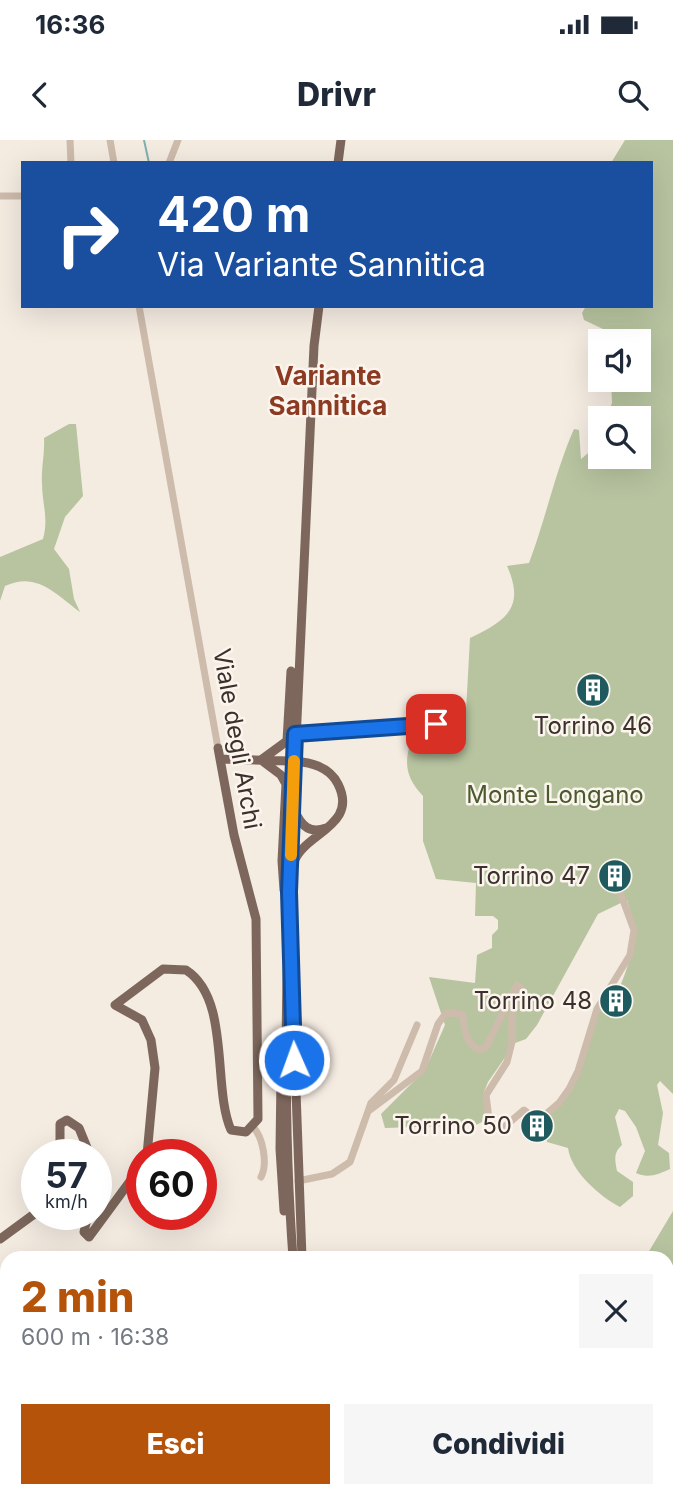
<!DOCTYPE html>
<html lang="it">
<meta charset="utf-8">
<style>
:root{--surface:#fff;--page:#f6f6f7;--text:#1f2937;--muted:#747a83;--accent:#b45309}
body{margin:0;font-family:Inter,sans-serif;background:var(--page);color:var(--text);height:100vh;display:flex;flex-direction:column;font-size:26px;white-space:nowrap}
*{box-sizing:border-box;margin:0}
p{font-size:23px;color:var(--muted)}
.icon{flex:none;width:38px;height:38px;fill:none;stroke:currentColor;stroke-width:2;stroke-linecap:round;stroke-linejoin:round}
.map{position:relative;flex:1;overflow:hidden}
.side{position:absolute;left:0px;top:1111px;width:674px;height:247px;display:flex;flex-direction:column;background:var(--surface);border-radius:21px 21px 0 0;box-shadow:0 7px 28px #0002}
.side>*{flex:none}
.guide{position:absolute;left:21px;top:21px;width:632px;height:147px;border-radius:0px;box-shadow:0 7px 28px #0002;background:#1a4fa0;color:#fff;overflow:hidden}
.fabs{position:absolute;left:588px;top:189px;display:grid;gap:14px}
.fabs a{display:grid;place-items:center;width:63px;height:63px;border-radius:0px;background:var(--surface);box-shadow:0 7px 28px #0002;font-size:35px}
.speed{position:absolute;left:21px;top:999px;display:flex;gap:14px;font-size:35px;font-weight:700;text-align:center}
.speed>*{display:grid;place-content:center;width:91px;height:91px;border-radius:50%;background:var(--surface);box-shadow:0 7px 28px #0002;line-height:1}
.speed small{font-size:18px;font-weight:400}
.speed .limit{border:10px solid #d22;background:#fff;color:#111}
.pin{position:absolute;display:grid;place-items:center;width:60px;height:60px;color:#fff;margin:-30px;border-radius:14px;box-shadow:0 4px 10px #0006}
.me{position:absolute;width:77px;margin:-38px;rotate:358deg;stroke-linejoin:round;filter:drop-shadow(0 0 5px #0008)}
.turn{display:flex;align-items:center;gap:24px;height:147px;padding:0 21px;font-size:32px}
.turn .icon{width:91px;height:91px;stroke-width:2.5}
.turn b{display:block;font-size:49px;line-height:60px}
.round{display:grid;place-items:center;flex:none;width:74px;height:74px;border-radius:0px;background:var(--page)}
.overview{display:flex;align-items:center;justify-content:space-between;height:119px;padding:0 21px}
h1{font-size:42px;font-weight:800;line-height:52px;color:var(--accent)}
.button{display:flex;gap:14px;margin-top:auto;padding:14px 21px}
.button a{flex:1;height:80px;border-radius:0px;background:var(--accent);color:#fff;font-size:28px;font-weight:800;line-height:80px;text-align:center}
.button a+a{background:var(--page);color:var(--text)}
.status{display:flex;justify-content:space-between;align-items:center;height:49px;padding:0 35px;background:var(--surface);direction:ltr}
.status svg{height:19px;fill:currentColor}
header{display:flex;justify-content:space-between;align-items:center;height:91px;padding:0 21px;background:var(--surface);font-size:32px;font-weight:800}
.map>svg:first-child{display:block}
</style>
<div class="status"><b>16:36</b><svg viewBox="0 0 49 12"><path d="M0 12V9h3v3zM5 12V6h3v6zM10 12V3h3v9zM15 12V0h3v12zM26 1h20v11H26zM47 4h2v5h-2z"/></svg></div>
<header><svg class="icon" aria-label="back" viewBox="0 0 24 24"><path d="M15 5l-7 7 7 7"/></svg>Drivr<svg class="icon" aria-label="search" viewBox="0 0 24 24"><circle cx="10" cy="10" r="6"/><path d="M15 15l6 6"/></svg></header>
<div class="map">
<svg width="673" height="1357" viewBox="0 0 673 1357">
<rect width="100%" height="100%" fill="#f4ebe1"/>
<path fill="#b8c4a0" d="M625,0H673V954L660,941L657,945L663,973L658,1005L669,1013L670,1029C659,1034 648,1039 636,1033L645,1011L636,987L625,971L619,969L615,977L622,1005C613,1013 615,1020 617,1031L633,1042V1056L620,1067C599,1056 571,1031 568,1008L547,1002L545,985L550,973L572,948L594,881L606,859L613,861C630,828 639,796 627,760L598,774L537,885L526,899L515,903L488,942L483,954L486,980L476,985L385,988L381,974L425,930L445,885L429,837L475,843L477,815L492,808V795L498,789V780L493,776H475L476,743L436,739L423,701V656C403,635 404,619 414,593L462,584L466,571L470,498C505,481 526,468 507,426L529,423C546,378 555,332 574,289L579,290L581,319L599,304L600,295V317H639V278H606L612,263L611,240H639V201H606L603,189L584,180L582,173L586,166H651V23H611Z
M69,284H76L83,356L65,377L54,409L69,429L74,459L80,472C56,454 36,431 5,446L0,461V417L43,399C49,378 42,364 42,343C41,328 45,314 44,298Z
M673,1071V1357H628L631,1351H667V1118H645Z"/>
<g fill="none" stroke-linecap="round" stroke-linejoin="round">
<path stroke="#7fb0b2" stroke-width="2" d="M144,0L149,23"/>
<path stroke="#cdbbac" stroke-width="7" d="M70,0L71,23
M110,0L114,23
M169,23L178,0
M0,56H23
M139,166L218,608
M295,594L436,584
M370,970L422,931L438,884L446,873L462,874C466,889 464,904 480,910L486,907L517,845L521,848L512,874V902L507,922L486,955L489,979L495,987L503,988L524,970L529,974L527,981L531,987L559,963L569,949L578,931L597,869L630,815L634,790L620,752
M253,987C263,997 268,1024 261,1037
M298,1041L332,1034L350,1022L371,963L394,940L417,885
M317,1351L319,1357"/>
<path stroke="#7d675c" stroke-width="9" d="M338,23L341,0
M220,619L289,621
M261,620L281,635L286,644L282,721L284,750
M261,620L287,601L291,531
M295,671C301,686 310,694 326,688
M294,722C304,693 359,686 338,644C331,630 317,624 302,622
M291,812L302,1118
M281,938L280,1009L284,1071
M60,1015V984L67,980L79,988L90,1015
M147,1015L155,928L151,900L142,880L115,865L163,829L186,830C231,859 212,947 231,990L246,992L258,979L256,779L234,695L218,608
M88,1074L84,1092L89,1097L142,1025
M0,1099L37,1072
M293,1118C282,968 286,818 293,667C300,514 306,360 314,206L319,166
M346,1351L348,1357"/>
</g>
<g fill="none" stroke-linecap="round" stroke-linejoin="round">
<g stroke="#114b97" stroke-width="18">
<path id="route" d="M294,920L289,752L295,594L436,584"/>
</g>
<use href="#route" stroke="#1a73e8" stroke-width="12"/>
<path stroke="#f59e0b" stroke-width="12" d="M291,715L294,621"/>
</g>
<defs>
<g id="building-disc" transform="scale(1.75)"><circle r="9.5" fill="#1f5a5e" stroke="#fbf5ee"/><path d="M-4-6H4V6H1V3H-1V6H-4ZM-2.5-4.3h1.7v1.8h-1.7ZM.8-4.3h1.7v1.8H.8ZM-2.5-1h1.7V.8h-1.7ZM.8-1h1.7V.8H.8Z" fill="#fff"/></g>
</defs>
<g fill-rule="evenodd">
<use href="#building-disc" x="593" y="550"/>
<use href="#building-disc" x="615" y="736"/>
<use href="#building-disc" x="616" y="861"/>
<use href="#building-disc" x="537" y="986"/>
</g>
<g text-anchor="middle" stroke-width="5" stroke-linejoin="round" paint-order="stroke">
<g font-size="24" fill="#3b302b" stroke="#fbf5ee" text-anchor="end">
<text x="593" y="594" text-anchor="middle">Torrino 46</text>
<text x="590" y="744">Torrino 47</text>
<text x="592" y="869">Torrino 48</text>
<text x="512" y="994">Torrino 50</text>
</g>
<g font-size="24" fill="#3b302b" stroke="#fbf5ee">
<text transform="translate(237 599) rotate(80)" y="8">Viale degli Archi</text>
</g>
<g font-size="24" fill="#4a5a2e" stroke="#fbf5ee">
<text x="555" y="663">Monte Longano</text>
</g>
<g font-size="26" font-weight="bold" fill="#8c3b22" stroke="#fbf5ee">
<text x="328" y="245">Variante<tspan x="328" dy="30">Sannitica</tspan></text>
</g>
</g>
</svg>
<div class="fabs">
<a><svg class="icon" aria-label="sound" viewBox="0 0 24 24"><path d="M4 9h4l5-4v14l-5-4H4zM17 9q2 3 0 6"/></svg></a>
<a><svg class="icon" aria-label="search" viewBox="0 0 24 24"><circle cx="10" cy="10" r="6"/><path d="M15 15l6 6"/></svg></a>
</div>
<div class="speed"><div>57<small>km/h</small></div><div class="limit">60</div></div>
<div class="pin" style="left:436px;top:584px;background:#d93025"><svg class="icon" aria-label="arrive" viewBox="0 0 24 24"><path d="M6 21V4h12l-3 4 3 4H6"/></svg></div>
<svg class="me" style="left:294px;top:920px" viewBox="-20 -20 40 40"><circle r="17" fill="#1a73e8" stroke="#fff" stroke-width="3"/><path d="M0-11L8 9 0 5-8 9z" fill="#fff"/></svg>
<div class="guide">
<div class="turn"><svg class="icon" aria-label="right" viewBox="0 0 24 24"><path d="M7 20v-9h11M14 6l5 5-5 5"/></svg><div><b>420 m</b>Via Variante Sannitica</div></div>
</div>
<section class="side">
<div class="overview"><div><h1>2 min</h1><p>600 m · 16:38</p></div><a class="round"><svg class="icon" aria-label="close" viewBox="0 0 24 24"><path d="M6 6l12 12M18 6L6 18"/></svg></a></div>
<div class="button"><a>Esci</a><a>Condividi</a></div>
</section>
</div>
